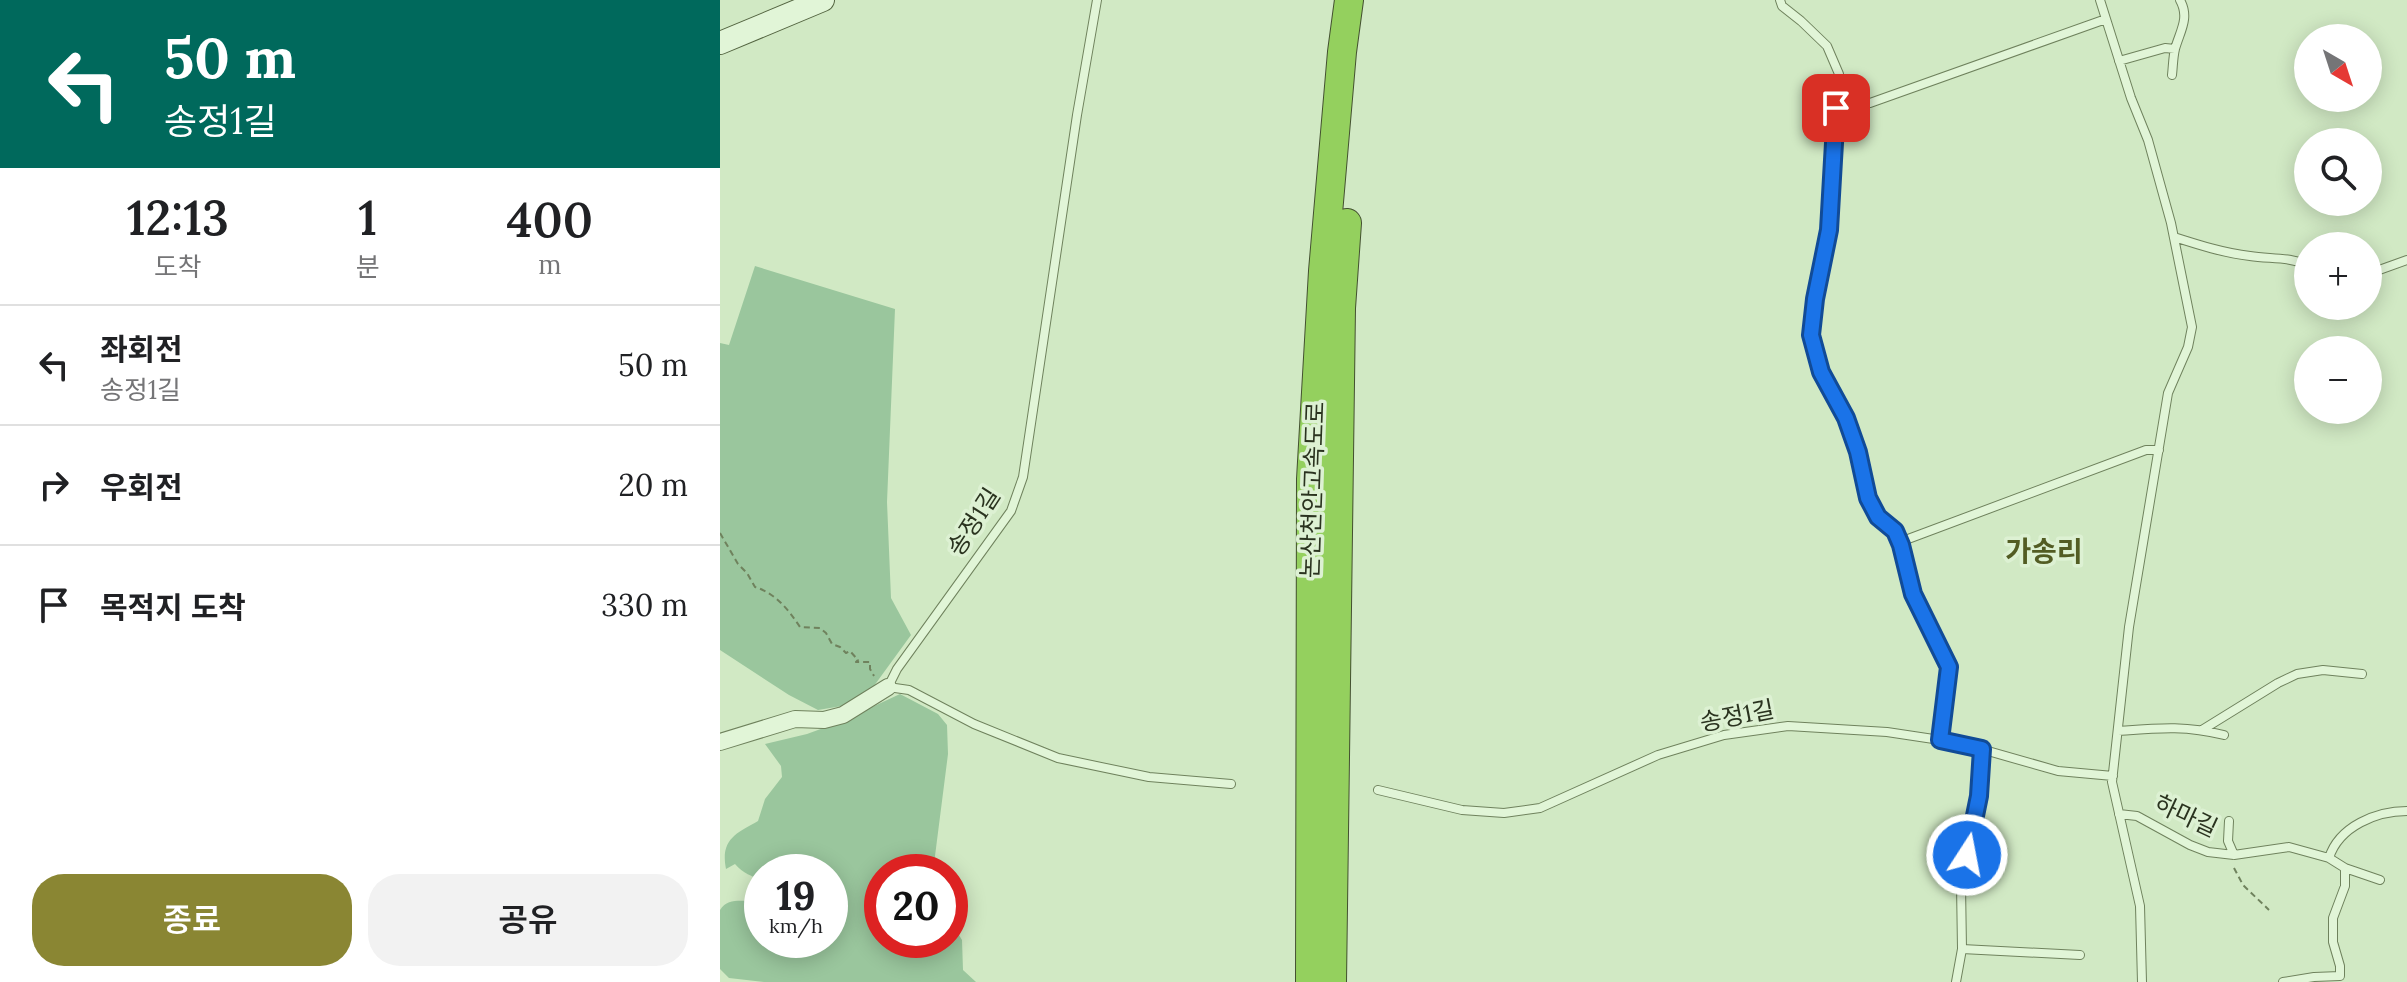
<!DOCTYPE html>
<html lang="ko">
<meta charset="utf-8">
<style>
:root{--surface:#fff;--page:#f2f2f2;--text:#202124;--muted:#757577;--line:#e0e0e0;--accent:#8a8633}
body{margin:0;font-family:Lora,"Noto Sans KR",serif;background:var(--page);color:var(--text);height:100vh;display:flex;flex-direction:column;font-size:30px;white-space:nowrap}
*{box-sizing:border-box;margin:0}
p{font-size:26px;color:var(--muted)}
.icon{flex:none;width:44px;height:44px;fill:none;stroke:currentColor;stroke-width:2;stroke-linecap:round;stroke-linejoin:round}
.map{position:relative;flex:1;overflow:hidden}
.side{display:flex;flex-direction:column;background:var(--surface);width:720px}
.side>*{flex:none}
.banner{background:#00695c;color:#fff;overflow:hidden}
.needle{width:52px;rotate:141deg}
.tools{position:absolute;left:1574px;top:24px;display:grid;gap:16px}
.tools a{display:grid;place-items:center;width:88px;height:88px;border-radius:50%;background:var(--surface);box-shadow:0 4px 20px #0003;font-size:40px}
.speed{position:absolute;left:24px;top:854px;display:flex;gap:16px;font-size:40px;font-weight:700;text-align:center}
.speed>*{display:grid;place-content:center;width:104px;height:104px;border-radius:50%;background:var(--surface);box-shadow:0 4px 20px #0003;line-height:1}
.speed small{font-size:20px;font-weight:400}
.speed .limit{border:12px solid #d22;background:#fff;color:#111}
.pin{position:absolute;display:grid;place-items:center;width:68px;height:68px;color:#fff;margin:-34px;border-radius:16px;box-shadow:0 4px 12px #0006}
.me{position:absolute;width:88px;margin:-44px;rotate:11deg;stroke-linejoin:round;filter:drop-shadow(0 0 6px #0008)}
.turn{display:flex;align-items:center;gap:28px;height:168px;padding:0 32px;font-size:36px}
.turn .icon{width:104px;height:104px;stroke-width:2.5}
.turn b{display:block;font-size:56px;line-height:68px}
.eta{display:flex;justify-content:space-evenly;align-items:center;height:136px;text-align:center}
.eta b{font-size:48px;font-weight:600;line-height:56px}
.cta{display:flex;gap:16px;margin-top:auto;padding:16px 32px}
.cta a{flex:1;height:92px;border-radius:32px;background:var(--accent);color:#fff;font-size:32px;font-weight:600;line-height:92px;text-align:center}
.cta a+a{background:var(--page);color:var(--text)}
ul{padding:0;list-style:none}
li{display:flex;align-items:center;gap:24px;height:120px;padding:0 32px;border-top:2px solid var(--line)}
li div{flex:1}
li b{display:block;font-size:30px}
li em{font-style:normal}
main{display:flex;flex:1;min-height:0}
.map>svg:first-child{display:block}
</style>
<main>
<section class="side">
<div class="banner">
<div class="turn"><svg class="icon" aria-label="left" viewBox="0 0 24 24"><path d="M17 20v-9H6M10 6l-5 5 5 5"/></svg><div><b>50 m</b>송정1길</div></div>
</div>
<div class="eta">
<div><b>12:13</b><p>도착</p></div>
<div><b>1</b><p>분</p></div>
<div><b>400</b><p>m</p></div>
</div>
<ul>
<li><svg class="icon" aria-label="left" viewBox="0 0 24 24"><path d="M17 20v-9H6M10 6l-5 5 5 5"/></svg><div><b>좌회전</b><p>송정1길</p></div><em>50 m</em></li>
<li><svg class="icon" aria-label="right" viewBox="0 0 24 24"><path d="M7 20v-9h11M14 6l5 5-5 5"/></svg><div><b>우회전</b></div><em>20 m</em></li>
<li><svg class="icon" aria-label="arrive" viewBox="0 0 24 24"><path d="M6 21V4h12l-3 4 3 4H6"/></svg><div><b>목적지 도착</b></div><em>330 m</em></li>
</ul>
<div class="cta"><a>종료</a><a>공유</a></div>
</section>
<div class="map">
<svg width="1687" height="982" viewBox="0 0 1687 982">
<rect width="100%" height="100%" fill="#d1e9c4"/>
<path fill="#9ac69d" d="M35,266L175,309L167,502L171,598L191,635L151,690L122,706L98,710L69,695L0,650V343L9,345Z
M180,694L218,714L227,725L228,754L215,856L217,872H162V940H230V920L242,940L243,970L256,982H44L9,978L0,969V910C7,899 18,901 30,901L42,889V940H110V872H42V882C32,875 23,874 15,864L6,869C0,839 17,833 38,821L45,799L62,777L61,766L45,744L87,734L117,723L137,710L150,708Z"/>
<g fill="none" stroke-linecap="round" stroke-linejoin="round">
<g stroke="#6f825d" stroke-width="10">
<path id="lane" d="M377,0L357,115L303,477L291,511L177,669L168,687L189,690L254,724L338,758L429,777L511,784
M1060,0L1062,6L1081,21L1107,46L1119,74L1109,230L1095,299L1091,335L1101,372L1126,418L1138,452L1148,498L1158,517L1175,531L1181,545L1193,594L1229,667L1220,740
M1380,0L1411,98L1428,140L1451,223L1472,327L1468,347L1448,393L1409,627L1392,782L1420,906L1422,982
M1399,61L1445,48L1455,49
M1452,75C1453,66 1453,57 1455,49C1460,31 1470,18 1460,0
M1117,102L1150,103L1386,19
M1454,237C1479,245 1504,253 1530,256C1550,259 1570,257 1588,265
M1648,274L1687,260
M1180,542L1426,450H1439
M1482,730L1558,683L1577,674L1603,670L1642,674
M1398,731C1438,728 1465,725 1504,735
M658,790L742,810L784,813L820,808L938,755L1004,735L1068,726L1167,732L1240,743L1338,771L1393,776
M1399,814L1417,816L1470,845L1488,852L1514,855L1569,847L1609,858C1619,826 1657,811 1687,811
M1509,821L1508,841L1514,855
M1625,868L1660,880
M1242,949L1360,955
M1236,982L1242,949L1241,885L1259,796L1262,749
M1563,982L1594,977L1620,976V966L1613,942V918L1625,886V868L1609,858"/>
</g>
<g stroke="#6f825d" stroke-width="18">
<path id="street" d="M0,742L75,719L104,720L123,715L168,687"/>
</g>
<g stroke="#536440" stroke-width="24">
<path id="secondary" d="M0,43L103,0"/>
</g>
<g stroke="#435030" stroke-width="30">
<path id="highway" d="M590,982L591,479L603,271L622,52L629,0
M612,982L621,308L627,223"/>
</g>
<path stroke="#6f825d" stroke-width="2" stroke-dasharray="6 4" stroke-linecap="butt" d="M0,533L18,564L27,573L35,587C55,593 68,609 80,627L100,628L106,633L112,644L120,647L126,653L130,651L138,660L136,662H150V669L154,676
M1514,868L1523,885L1549,910"/>
<use href="#lane" stroke="#e1f5d7" stroke-width="8"/>
<use href="#street" stroke="#e1f5d7" stroke-width="16"/>
<use href="#secondary" stroke="#e1f5d7" stroke-width="22"/>
<use href="#highway" stroke="#94d05e" stroke-width="28"/>
</g>
<g fill="none" stroke-linecap="round" stroke-linejoin="round">
<g stroke="#114b97" stroke-width="20">
<path id="route" d="M1116,108L1109,230L1095,299L1091,335L1101,372L1126,418L1138,452L1148,498L1158,517L1175,531L1181,545L1193,594L1229,667L1220,740L1262,749L1259,796L1247,855"/>
</g>
<use href="#route" stroke="#1a73e8" stroke-width="14"/>
</g>
<g text-anchor="middle" stroke-width="7" stroke-linejoin="round" paint-order="stroke">
<g font-size="24" fill="#2a331f" stroke="#ddf1d3">
<text transform="translate(593 490) rotate(-88)" y="8">논산천안고속도로</text>
<text transform="translate(254 522) rotate(-57)" y="8">송정1길</text>
<text transform="translate(1017 716) rotate(-11)" y="8">송정1길</text>
<text transform="translate(1466 816) rotate(25)" y="8">하마길</text>
</g>
<g font-size="28" font-weight="bold" fill="#525c23" stroke="#ddf1d3">
<text x="1324" y="561">가송리</text>
</g>
</g>
</svg>
<div class="tools">
<a><svg class="needle" viewBox="-14 -14 28 28"><path d="M0-13l5 13h-10z" fill="#e53935"/><path d="M0 13l5-13h-10z" fill="#757577"/></svg></a>
<a><svg class="icon" aria-label="search" viewBox="0 0 24 24"><circle cx="10" cy="10" r="6"/><path d="M15 15l6 6"/></svg></a>
<a>+</a>
<a>−</a>
</div>
<div class="speed"><div>19<small>km/h</small></div><div class="limit">20</div></div>
<div class="pin" style="left:1116px;top:108px;background:#d93025"><svg class="icon" aria-label="arrive" viewBox="0 0 24 24"><path d="M6 21V4h12l-3 4 3 4H6"/></svg></div>
<svg class="me" style="left:1247px;top:855px" viewBox="-20 -20 40 40"><circle r="17" fill="#1a73e8" stroke="#fff" stroke-width="3"/><path d="M0-11L8 9 0 5-8 9z" fill="#fff"/></svg>
</div>
</main>
